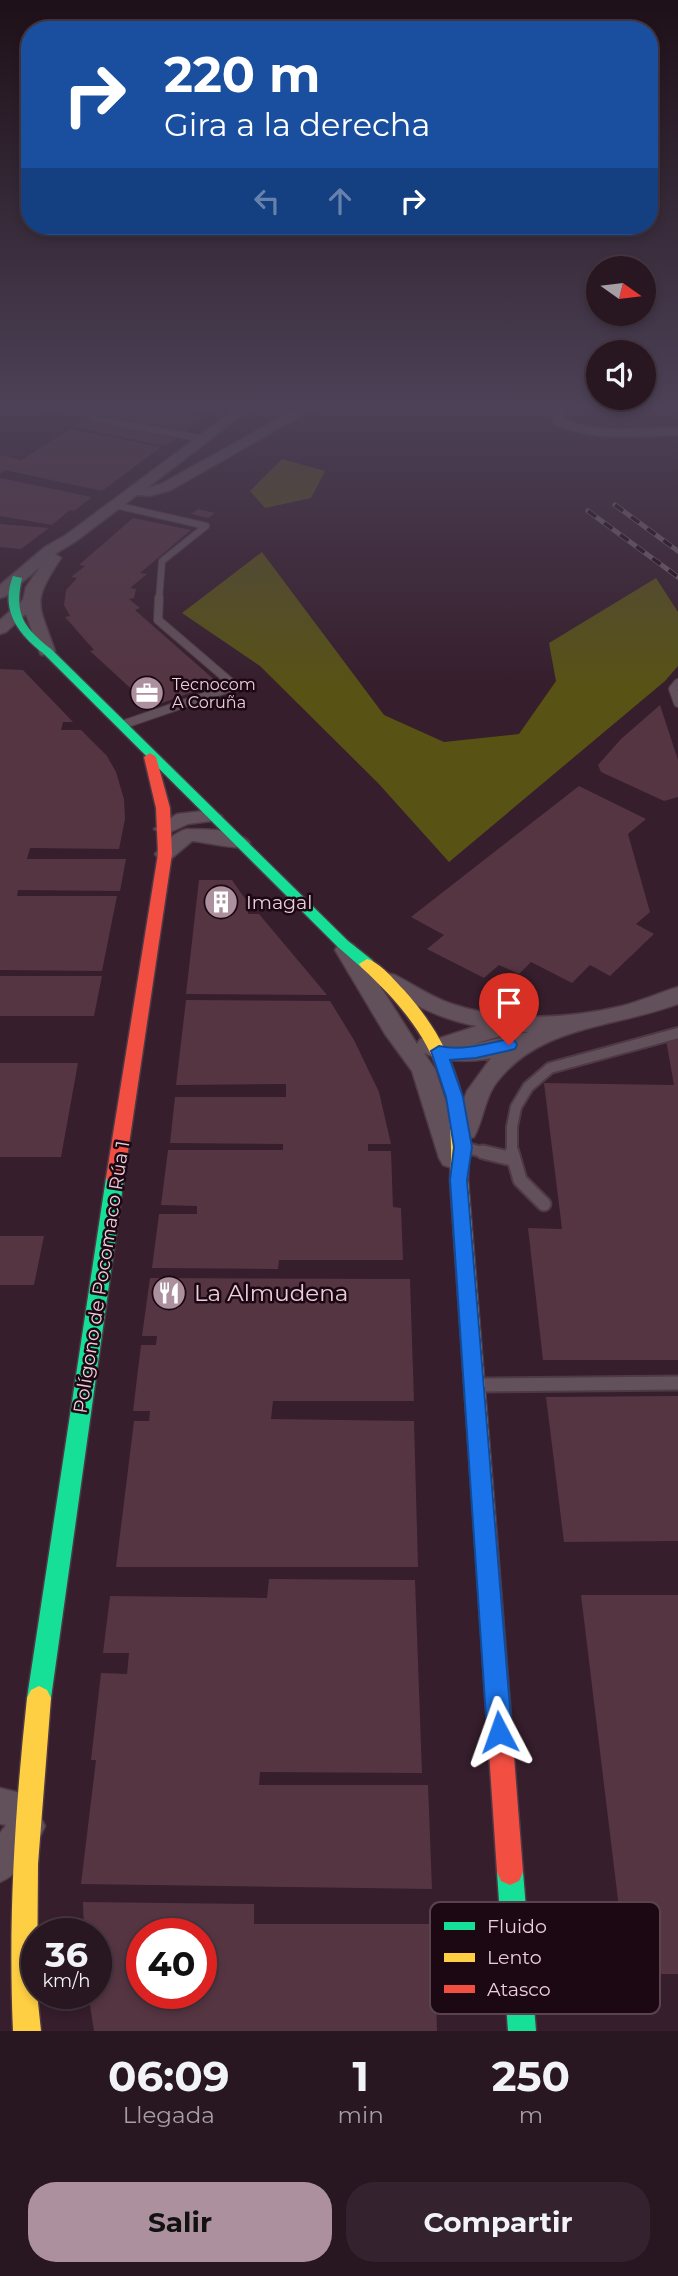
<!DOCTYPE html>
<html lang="es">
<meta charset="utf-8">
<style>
:root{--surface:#281621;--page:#34232e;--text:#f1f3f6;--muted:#a59fa5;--line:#44353f;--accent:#ac909e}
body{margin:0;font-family:Montserrat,sans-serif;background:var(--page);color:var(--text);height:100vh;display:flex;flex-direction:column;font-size:26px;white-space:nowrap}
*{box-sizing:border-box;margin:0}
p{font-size:23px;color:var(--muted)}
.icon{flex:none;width:38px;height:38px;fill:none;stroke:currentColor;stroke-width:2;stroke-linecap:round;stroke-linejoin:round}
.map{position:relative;height:2031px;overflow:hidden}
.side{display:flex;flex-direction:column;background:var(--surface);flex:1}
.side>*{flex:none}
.banner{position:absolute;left:21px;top:21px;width:637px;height:214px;border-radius:28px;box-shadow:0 4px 10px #0003,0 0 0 2px var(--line);background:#1a4fa0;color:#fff;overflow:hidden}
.needle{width:46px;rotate:104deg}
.fabs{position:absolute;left:586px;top:256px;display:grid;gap:14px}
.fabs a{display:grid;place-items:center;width:70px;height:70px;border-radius:50%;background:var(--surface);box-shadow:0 4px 10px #0003,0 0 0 2px var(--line);font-size:35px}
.speed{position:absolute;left:21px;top:1918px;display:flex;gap:14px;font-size:35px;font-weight:700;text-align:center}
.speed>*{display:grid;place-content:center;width:91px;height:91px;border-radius:50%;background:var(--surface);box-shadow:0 4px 10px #0003,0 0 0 2px var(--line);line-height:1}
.speed small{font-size:18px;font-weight:400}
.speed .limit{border:10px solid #d22;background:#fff;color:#111}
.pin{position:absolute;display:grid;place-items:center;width:60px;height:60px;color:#fff;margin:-72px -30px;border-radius:50% 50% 50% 0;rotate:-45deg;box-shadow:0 0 7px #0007}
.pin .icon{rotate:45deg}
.me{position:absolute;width:77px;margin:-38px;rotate:356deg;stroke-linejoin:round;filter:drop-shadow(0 0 5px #0008)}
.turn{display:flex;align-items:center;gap:24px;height:147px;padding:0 28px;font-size:32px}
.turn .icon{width:91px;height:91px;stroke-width:2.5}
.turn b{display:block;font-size:49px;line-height:60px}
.lanes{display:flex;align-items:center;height:66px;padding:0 28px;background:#0003;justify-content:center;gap:35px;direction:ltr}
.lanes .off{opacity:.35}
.eta{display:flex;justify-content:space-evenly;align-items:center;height:119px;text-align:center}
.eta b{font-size:42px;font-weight:700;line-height:49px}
.button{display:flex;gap:14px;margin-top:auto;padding:14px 28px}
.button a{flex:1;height:80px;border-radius:28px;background:var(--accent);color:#111;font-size:28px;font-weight:700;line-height:80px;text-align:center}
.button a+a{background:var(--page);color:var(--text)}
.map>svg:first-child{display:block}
</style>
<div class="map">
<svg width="678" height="2031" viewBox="0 0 678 2031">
<rect width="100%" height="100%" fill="#361e2c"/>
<path fill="#585215" d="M282,459L325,471L311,498L265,508L250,491Z
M262,552L384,715L444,742L519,734L556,681L549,643L656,578L678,612V666L665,681L449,862L378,783L260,666L182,613Z"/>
<path fill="#553542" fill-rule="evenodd" d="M24,404H74L60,413Z
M111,404H136L205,417L186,431L96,414Z
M170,404H223L211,413Z
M86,420L176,438L165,446L74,427Z
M70,429L161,447L102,491L5,470L0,474V455L21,460Z
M0,478L92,497L74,511L70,510L52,525L0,516Z
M198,509L215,513L208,518L191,514Z
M133,518L191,530L140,573L147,574L130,588L136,589L134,598L129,599L140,608L135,610L218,683L151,707L90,651L94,650L65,617L70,616L64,605L66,590L77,578L71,577L85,566L79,565Z
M0,524L49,528L21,549L0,547Z
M0,669L23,670L73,722H63L61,730H81L107,756L116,772L124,799L125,819L119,849L30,848L27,859H126L120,891L18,890L17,896H117L102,971L0,970Z
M660,705L678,760V797L664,801L601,772L598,765L621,739Z
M579,786L646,819L628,834L650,912L636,924L654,934L610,976L590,965L572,983L531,962L519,974L499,965L484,978L427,949L444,935L411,917Z
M199,880H232L253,910H248V914H259L327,995L186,994Z
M0,976H102L94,1016H0Z
M186,1000L330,1001L354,1040L379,1092L391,1144H368V1151H391L393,1207L401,1208L403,1260H279L278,1269L152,1268L159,1214H197V1206L161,1205L168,1150H283V1144L170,1143L175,1097H286V1084L176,1085Z
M666,1040H678V1360H543L528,1228L562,1229L544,1083L674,1085Z
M0,1063H78L61,1157H0Z
M0,1236H44L34,1285H0Z
M150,1278L410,1279L414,1401H273L271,1419L414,1421L418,1567H116L134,1421H149L150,1411H133L141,1345H156L157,1336H142Z
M678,1396V1541L564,1542L546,1397Z
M269,1579L415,1580L422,1773L260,1772L259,1785H428L432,1889L81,1884L96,1760H91L101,1673L127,1674L129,1653H103L110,1596L267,1598Z
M581,1595H678V1974H627Z
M83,1902L254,1904V1924H434L437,2031H94L88,1993H96V1934H84ZM142,1934H201V1993H142Z"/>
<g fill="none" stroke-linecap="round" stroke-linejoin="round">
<g stroke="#4e3945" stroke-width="8">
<path id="lane-far3" d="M92,418L204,439
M115,505L206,526L162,561L159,600"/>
</g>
<g stroke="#4e3945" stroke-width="10">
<path id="lane-far2" d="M678,683L673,689L678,703
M122,725L235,686L158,620L159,598"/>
</g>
<g stroke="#4e3945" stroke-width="14">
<path id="lane-far1" d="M467,1148L490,1154
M512,1154V1127L516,1107L528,1087L550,1068L678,1033"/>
</g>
<g stroke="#4e3945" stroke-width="17">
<path id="lane" d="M483,1152L512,1159
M512,1152L520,1180L544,1204
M481,1385L678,1383"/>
</g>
<g stroke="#4e3945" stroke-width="3">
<path id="street" d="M242,404H256L147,488L161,484L305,404H321L171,490L150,496L137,495L76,541L55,554L61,558C31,604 38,601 55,651L53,655H41L39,651L26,614L6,632L0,634V620L23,600L26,587L40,567L6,596L0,598V585L45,547L66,535Z
M550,404H562L565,419C599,435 642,428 678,427V435C637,436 593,442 554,424Z
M212,810L222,816L219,820L188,824L164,835L154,829L177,814Z
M187,829C206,830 237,827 250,843L247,847C238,850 205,842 192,841L172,858H158L155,854C162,844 175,832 187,829Z
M346,943L354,945L417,1044L420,1039L428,1037L437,1039L477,1026C441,1020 411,1003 379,985L376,980L379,975L387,973L395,975C414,985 432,997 452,1004C506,1022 568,1019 622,1006C641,1001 659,993 678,987V1004C614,1028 537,1025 494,1086C484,1102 483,1121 474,1137L465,1139L458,1137L465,1158L461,1165L452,1168L443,1165L439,1158L412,1071L385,1034L335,950L338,945ZM512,1031L529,1032L473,1044L511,1033ZM424,1053C446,1062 467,1063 491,1058L467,1091L454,1126L435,1069Z
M0,1788L29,1795L45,1826C36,1847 21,1874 0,1882V1833L6,1825L0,1824Z"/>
</g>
<g stroke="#4e3945" stroke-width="3">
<path id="fast" d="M13,576L22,578C14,614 23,627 51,649L348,941L372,960L375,964L372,968H362L338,947L43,653C17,633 0,609 13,576Z
M115,1171L121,1173L124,1178L51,1698L47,1706L39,1710L31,1706L27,1698L106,1178L109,1173Z
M510,1859L519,1863L523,1872L536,2031H508L497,1872L501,1863Z"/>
</g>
<g stroke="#4e3945" stroke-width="3">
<path id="slow" d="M367,959C381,963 394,980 404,990C455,1047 472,1104 468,1180L496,1526L493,1533L485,1536L477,1533L474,1526L450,1180C457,1085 431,1031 362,968L359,964Z
M39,1686L47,1690L51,1698L38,1864L37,1993L41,2031H13C8,1919 15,1809 27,1698L31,1690Z"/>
</g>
<g stroke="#4e3945" stroke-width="3">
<path id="jam" d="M150,753L156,757L170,808L172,854L124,1178L121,1183L115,1185L109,1183L106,1178L158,854L156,808L144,757Z
M485,1516L493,1519L496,1526L523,1872L519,1881L510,1885L501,1881L497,1872L474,1526L477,1519Z"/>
</g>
<use href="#lane-far3" stroke="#62505a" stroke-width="6"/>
<use href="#lane-far2" stroke="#62505a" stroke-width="8"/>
<use href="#lane-far1" stroke="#62505a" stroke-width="10"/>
<use href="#lane" stroke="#62505a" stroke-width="13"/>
<use href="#street" fill="#62505a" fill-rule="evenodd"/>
<use href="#fast" fill="#16e098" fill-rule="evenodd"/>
<use href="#slow" fill="#ffcf43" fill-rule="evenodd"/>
<use href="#jam" fill="#f24e42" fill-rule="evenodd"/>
<g stroke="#725f69" stroke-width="5">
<path id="rail" d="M615,505L678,551
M588,511L678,577"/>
</g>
<use href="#rail" stroke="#1c0813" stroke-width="3.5" stroke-dasharray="10" stroke-linecap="butt"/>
</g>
<linearGradient id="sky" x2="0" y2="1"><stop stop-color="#1e1018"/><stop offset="0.59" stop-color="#4c4156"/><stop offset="1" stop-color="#4c4156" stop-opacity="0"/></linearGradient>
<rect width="678" height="689" fill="url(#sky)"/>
<path fill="#1a73e8" stroke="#114b97" stroke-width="2" d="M509,1039L515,1041L517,1045L515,1049L476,1058L450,1060L463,1097L472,1147L467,1180L512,1732L508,1740L499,1744L491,1740L487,1732L450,1180L454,1147L446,1097L431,1051L439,1046C462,1051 486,1044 509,1039Z"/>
<defs>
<g id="office-disc" transform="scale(1.75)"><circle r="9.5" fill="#ac909e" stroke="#1c0813"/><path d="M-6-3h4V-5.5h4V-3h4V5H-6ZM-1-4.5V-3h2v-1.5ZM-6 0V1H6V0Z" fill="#fff"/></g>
<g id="building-disc" transform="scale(1.75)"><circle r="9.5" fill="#ac909e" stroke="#1c0813"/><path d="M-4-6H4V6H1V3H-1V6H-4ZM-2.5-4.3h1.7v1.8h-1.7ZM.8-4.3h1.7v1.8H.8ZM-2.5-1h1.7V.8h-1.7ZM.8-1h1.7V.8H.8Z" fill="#fff"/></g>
<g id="restaurant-disc" transform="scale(1.75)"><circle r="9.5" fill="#ac909e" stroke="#1c0813"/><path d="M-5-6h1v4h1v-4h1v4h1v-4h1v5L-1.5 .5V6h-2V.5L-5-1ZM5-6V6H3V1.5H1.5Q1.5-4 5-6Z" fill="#fff"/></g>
</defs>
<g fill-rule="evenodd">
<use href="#office-disc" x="147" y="693"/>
<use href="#building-disc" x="221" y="902"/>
<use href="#restaurant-disc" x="169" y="1293"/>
</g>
<g text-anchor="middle" stroke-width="5" stroke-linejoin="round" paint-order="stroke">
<g font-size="16" fill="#eccddc" stroke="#1c0813" text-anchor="start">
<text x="172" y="690">Tecnocom<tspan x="172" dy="18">A Coruña</tspan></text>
</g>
<g font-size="19" fill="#eccddc" stroke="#1c0813" text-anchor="start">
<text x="246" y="909">Imagal</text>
</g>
<g font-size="19" fill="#eccddc" stroke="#1c0813">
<text transform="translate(101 1277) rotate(-81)" y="7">Polígono de Pocomaco Rúa 1</text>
</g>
<g font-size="23" fill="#eccddc" stroke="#1c0813" text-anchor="start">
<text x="194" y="1301">La Almudena</text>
</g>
</g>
<rect x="430" y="1902" width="230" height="112" rx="10" fill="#1c0813" stroke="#5a434f" stroke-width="2"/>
<rect x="444" y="1922" width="31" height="8" fill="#16e098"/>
<rect x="444" y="1953" width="31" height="9" fill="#ffcf43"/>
<rect x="444" y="1985" width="31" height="8" fill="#f24e42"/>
<g font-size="19" fill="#eccddc">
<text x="487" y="1933">Fluido</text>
<text x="487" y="1964">Lento</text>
<text x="487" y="1996">Atasco</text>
</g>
</svg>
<div class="fabs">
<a><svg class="needle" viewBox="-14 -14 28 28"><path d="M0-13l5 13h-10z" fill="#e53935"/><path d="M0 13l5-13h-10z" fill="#a59fa5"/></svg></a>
<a><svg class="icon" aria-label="sound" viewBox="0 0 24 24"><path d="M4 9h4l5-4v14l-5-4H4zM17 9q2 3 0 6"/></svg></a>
</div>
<div class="speed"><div>36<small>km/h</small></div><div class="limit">40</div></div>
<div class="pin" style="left:509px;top:1045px;background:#d93025"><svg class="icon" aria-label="arrive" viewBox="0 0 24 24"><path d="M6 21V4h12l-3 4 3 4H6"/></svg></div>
<svg class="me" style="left:499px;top:1732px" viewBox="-20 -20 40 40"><path d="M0-17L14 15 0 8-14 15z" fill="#1a73e8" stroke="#fff" stroke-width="4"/></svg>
<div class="banner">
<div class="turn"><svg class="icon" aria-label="right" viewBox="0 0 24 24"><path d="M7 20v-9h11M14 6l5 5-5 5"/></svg><div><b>220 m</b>Gira a la derecha</div></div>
<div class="lanes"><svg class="icon off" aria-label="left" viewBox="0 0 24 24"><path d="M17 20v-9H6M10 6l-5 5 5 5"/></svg><svg class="icon off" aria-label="ahead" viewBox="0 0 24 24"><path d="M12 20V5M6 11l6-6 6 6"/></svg><svg class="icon" aria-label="right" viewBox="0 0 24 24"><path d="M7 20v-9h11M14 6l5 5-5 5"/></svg></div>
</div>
</div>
<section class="side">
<div class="eta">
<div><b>06:09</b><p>Llegada</p></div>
<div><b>1</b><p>min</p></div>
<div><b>250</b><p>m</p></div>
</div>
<div class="button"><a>Salir</a><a>Compartir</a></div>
</section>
